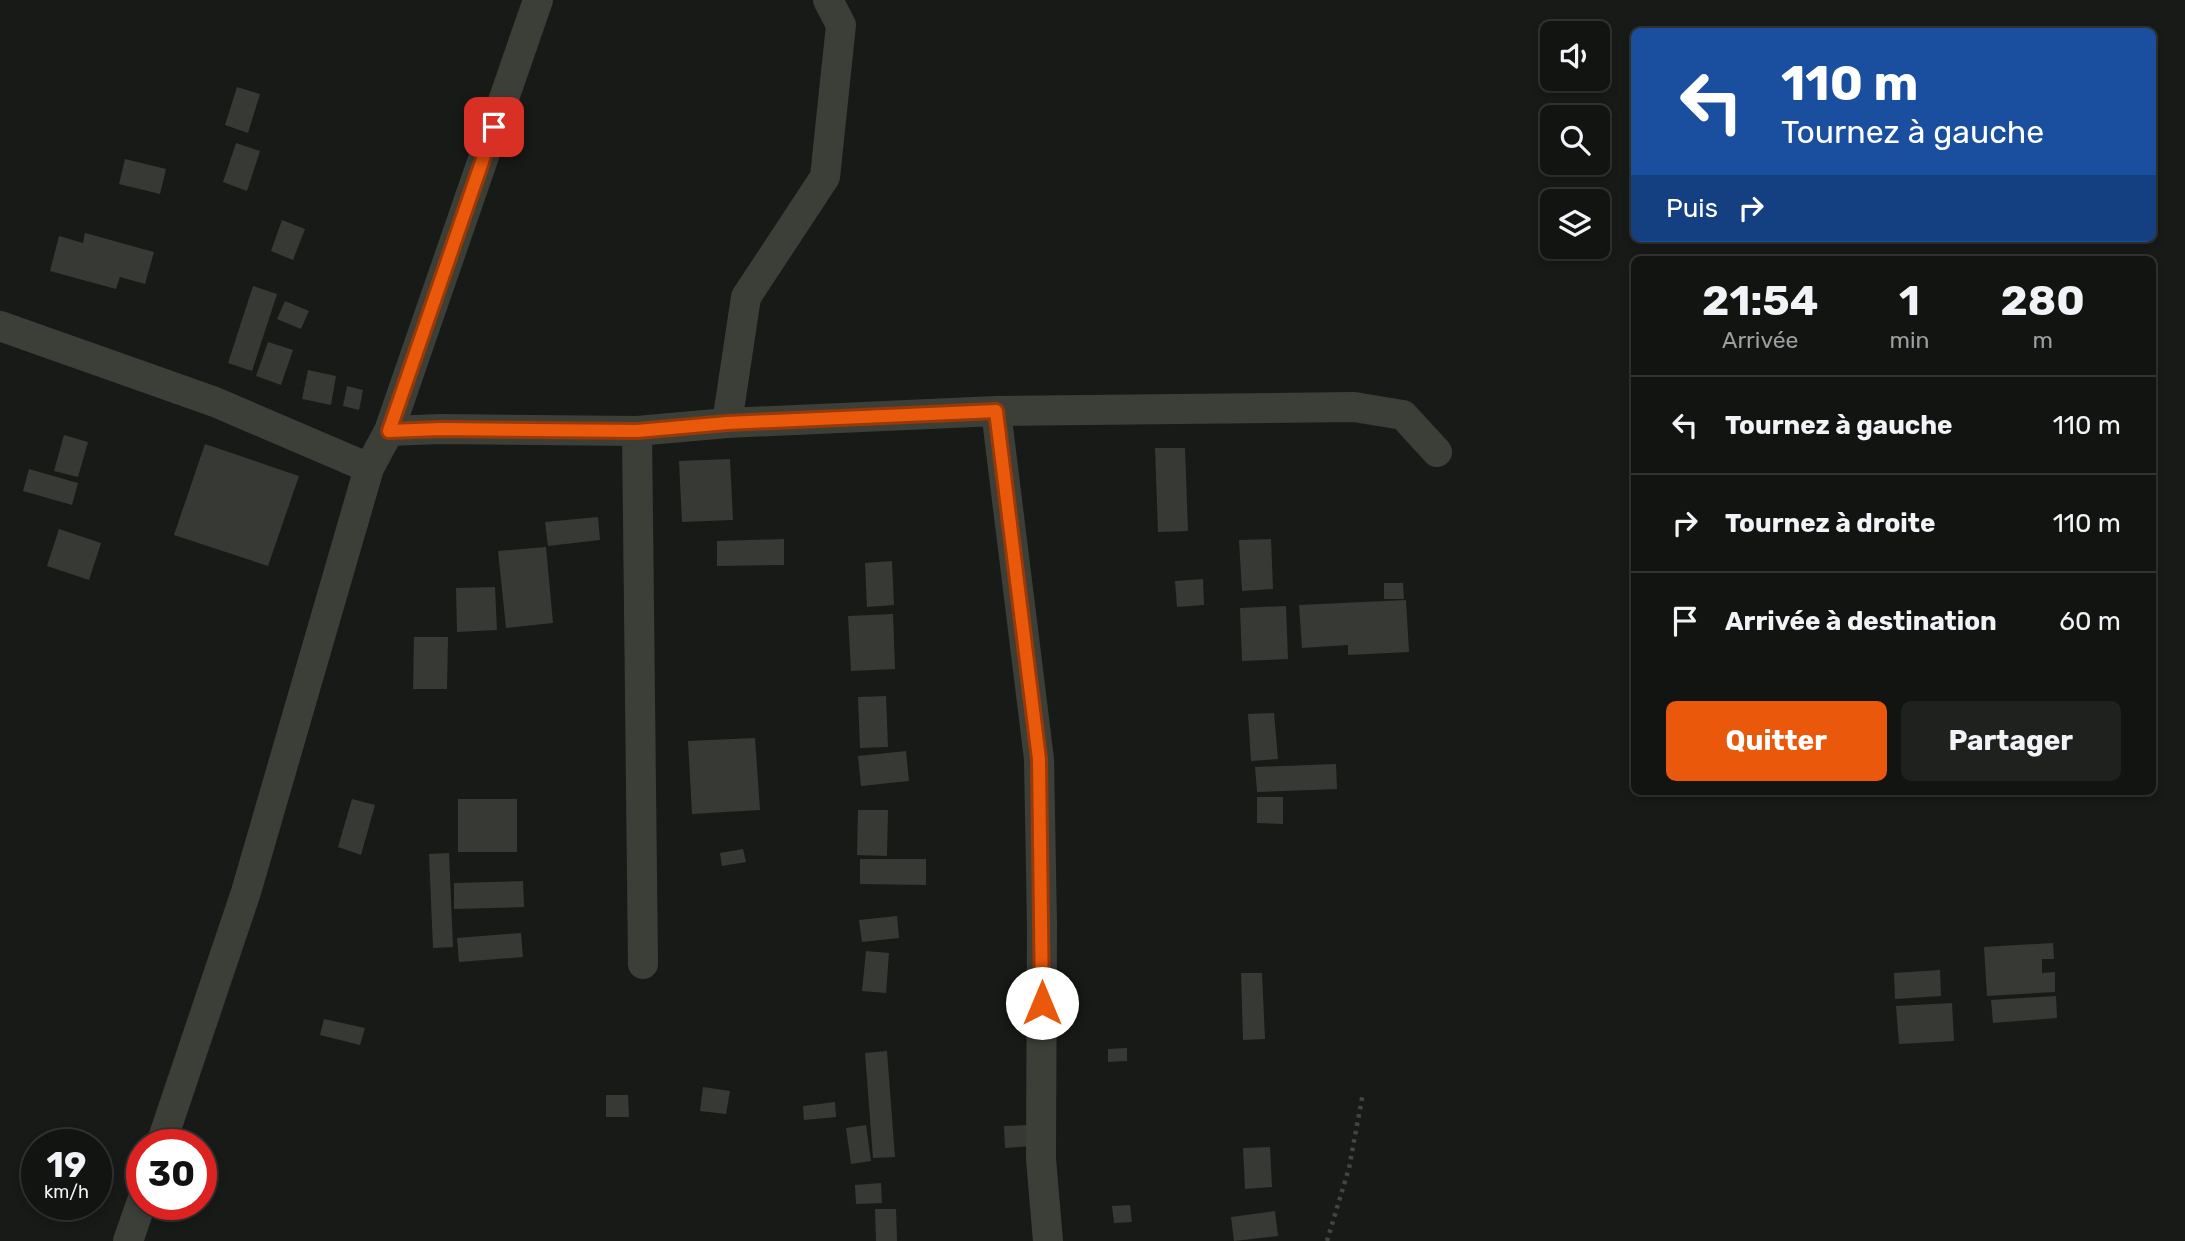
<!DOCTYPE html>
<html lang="fr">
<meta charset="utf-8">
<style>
:root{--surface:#121411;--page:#1f211f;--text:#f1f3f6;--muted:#9c9e9f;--line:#313331;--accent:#ea580c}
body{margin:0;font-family:Rubik,sans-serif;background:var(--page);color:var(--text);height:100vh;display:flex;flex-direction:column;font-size:26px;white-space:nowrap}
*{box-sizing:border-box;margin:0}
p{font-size:23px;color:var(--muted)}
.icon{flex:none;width:38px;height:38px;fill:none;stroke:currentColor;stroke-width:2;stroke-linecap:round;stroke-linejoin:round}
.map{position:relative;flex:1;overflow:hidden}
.panel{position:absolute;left:1631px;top:256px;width:525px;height:539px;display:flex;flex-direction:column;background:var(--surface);border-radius:10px;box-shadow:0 4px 10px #0003,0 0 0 2px var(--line)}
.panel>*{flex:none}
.guide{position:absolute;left:1631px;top:28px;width:525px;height:214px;border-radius:10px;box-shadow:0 4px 10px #0003,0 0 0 2px var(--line);background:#1a4fa0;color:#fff;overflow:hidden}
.buttons{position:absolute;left:1540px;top:21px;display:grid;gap:14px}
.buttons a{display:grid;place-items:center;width:70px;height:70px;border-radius:10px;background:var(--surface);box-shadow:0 4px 10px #0003,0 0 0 2px var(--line);font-size:35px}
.speed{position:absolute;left:21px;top:1129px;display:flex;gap:14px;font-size:35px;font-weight:700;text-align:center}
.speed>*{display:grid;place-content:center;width:91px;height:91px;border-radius:50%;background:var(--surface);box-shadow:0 4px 10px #0003,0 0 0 2px var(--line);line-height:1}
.speed small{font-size:18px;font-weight:400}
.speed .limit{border:10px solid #d22;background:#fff;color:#111}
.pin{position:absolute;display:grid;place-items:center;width:60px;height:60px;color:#fff;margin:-30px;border-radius:14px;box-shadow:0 4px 10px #0006}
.me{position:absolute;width:77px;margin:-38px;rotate:0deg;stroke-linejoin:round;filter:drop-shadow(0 0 5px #0008)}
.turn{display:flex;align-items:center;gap:24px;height:147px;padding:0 35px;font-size:32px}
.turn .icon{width:91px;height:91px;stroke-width:2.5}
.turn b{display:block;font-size:49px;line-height:60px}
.then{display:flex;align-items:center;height:66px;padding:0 35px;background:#0003;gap:14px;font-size:26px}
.eta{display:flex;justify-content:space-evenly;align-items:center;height:119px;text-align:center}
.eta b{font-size:42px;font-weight:700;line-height:49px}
.action{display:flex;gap:14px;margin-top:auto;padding:14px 35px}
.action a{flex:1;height:80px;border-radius:10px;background:var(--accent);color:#fff;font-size:28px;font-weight:700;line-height:80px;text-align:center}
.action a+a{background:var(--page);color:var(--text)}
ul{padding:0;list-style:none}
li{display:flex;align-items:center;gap:21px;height:98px;padding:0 35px;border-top:2px solid var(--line)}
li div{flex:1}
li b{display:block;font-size:26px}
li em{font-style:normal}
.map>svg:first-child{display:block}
</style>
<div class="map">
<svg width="2185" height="1241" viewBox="0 0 2185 1241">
<rect width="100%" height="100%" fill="#181a17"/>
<path fill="#373934" d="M237,87L260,94L248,133L225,125Z
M236,143L260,151L247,191L223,182Z
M125,159L166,169L160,194L119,184Z
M282,220L305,229L293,260L271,251Z
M85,233L154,252L145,284L120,277L116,289L50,271L59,236L83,243Z
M253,286L277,294L252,371L228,363Z
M285,301L309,311L301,329L277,319Z
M268,342L293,350L281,385L256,376Z
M308,370L336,376L331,405L302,399Z
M347,386L363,390L359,410L343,406Z
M64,435L88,442L78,477L54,471Z
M205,444L299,476L268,566L174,535Z
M1155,448H1185L1188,531L1158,532Z
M730,459L733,520L682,522L679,461Z
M29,469L78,483L72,505L23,491Z
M598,517L600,540L548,546L545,522Z
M59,529L101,543L89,580L47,566Z
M784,539V565L717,566V541Z
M1271,539L1273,589L1242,591L1239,540Z
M546,547L553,623L506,628L498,551Z
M892,561L894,605L867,607L865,563Z
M1203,579L1204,605L1177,607L1175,581Z
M1384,583H1403L1404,599H1384Z
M495,587L497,630L457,632L456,588Z
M1406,600L1409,652L1348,655V645L1302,648L1299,605Z
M1286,606L1288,659L1242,661L1240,608Z
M893,614L895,669L851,671L848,616Z
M414,637H448L447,689H413Z
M886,696L888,747L860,748L858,697Z
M1274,713L1278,759L1251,761L1248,714Z
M755,738L760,810L692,814L688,741Z
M906,751L909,781L861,786L858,756Z
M1336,764L1337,789L1257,792L1255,767Z
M1257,797H1283V824L1257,823Z
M352,799L375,805L361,855L338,847Z
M458,799H517V852H458Z
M858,810H888L887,856L857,855Z
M743,849L746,862L722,866L720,853Z
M449,853L453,947L433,948L429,854Z
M860,859H926V885L860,884Z
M523,881L524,907L454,909V883Z
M897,916L899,938L862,942L859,920Z
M521,933L523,957L459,962L457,938Z
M2053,943L2054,959H2042V973L2055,972V992L1987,996L1984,947Z
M866,951L889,953L886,993L862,991Z
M1940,970L1941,996L1895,999L1894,973Z
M1241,973H1262L1265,1039L1243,1040Z
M2056,996L2057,1018L1993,1023L1991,1000Z
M1952,1003L1954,1041L1899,1044L1896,1006Z
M324,1019L365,1028L360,1045L320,1035Z
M1127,1048V1061L1108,1062V1049Z
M887,1051L895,1157L873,1158L865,1053Z
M703,1087L730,1091L726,1114L700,1111Z
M606,1095H628L629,1117H606Z
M835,1102L836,1117L804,1120L803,1106Z
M866,1125L871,1161L851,1164L846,1128Z
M1030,1125L1031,1146L1005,1148L1004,1126Z
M1270,1147L1272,1187L1245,1189L1243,1148Z
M881,1183L882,1203L856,1204L855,1185Z
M1130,1205L1132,1222L1114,1223L1112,1206Z
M875,1209H896L897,1241H876Z
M1275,1211L1278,1236L1234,1241L1231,1217Z"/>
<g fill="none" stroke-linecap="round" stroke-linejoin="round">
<path stroke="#44463e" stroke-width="4.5" stroke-dasharray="3.5 5" stroke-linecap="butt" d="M1327,1241L1349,1168L1363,1093"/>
<path stroke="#3c3f38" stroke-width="30" d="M0,326L215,402L369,468
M996,411L1039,759L1042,925L1041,1159L1048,1241
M727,423L746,297L825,177L841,25L828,0
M389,431L441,429L637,431L727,423L996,411L1354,407L1403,415L1437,452
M637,431L643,964
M161,1144L246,892L369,468L389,431L538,0
M128,1241L142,1201"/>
</g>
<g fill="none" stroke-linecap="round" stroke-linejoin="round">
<g stroke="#983908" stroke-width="18">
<path id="route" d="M494,127L389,431L441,429L637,431L727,423L996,411L1039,759L1042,1003"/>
</g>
<use href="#route" stroke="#ea580c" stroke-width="12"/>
</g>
</svg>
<div class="buttons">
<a><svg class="icon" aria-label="sound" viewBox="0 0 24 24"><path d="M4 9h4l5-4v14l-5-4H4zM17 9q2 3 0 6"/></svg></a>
<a><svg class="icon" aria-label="search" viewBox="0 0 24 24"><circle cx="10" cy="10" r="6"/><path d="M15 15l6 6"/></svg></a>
<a><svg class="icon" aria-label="layers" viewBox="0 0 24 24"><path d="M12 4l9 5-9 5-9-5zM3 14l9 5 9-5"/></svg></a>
</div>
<div class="speed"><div>19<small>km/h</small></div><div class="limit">30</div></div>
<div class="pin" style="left:494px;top:127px;background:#d93025"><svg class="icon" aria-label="arrive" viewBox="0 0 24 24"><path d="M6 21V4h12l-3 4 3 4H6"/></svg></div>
<svg class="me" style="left:1042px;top:1003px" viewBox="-20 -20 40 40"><circle r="19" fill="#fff"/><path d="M0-13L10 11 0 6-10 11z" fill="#ea580c"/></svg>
<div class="guide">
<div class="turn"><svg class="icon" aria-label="left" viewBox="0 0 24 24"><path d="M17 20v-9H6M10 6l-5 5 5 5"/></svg><div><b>110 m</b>Tournez à gauche</div></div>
<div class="then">Puis<svg class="icon" aria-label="right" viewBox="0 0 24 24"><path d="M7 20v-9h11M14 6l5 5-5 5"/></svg></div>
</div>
<section class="panel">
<div class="eta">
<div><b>21:54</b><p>Arrivée</p></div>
<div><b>1</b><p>min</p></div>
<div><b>280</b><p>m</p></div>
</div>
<ul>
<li><svg class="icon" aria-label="left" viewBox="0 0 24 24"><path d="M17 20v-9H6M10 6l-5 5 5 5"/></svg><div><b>Tournez à gauche</b></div><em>110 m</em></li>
<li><svg class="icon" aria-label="right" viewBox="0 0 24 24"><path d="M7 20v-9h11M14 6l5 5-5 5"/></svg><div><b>Tournez à droite</b></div><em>110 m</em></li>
<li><svg class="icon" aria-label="arrive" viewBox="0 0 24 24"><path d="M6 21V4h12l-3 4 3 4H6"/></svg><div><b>Arrivée à destination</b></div><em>60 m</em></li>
</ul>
<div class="action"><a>Quitter</a><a>Partager</a></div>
</section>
</div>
